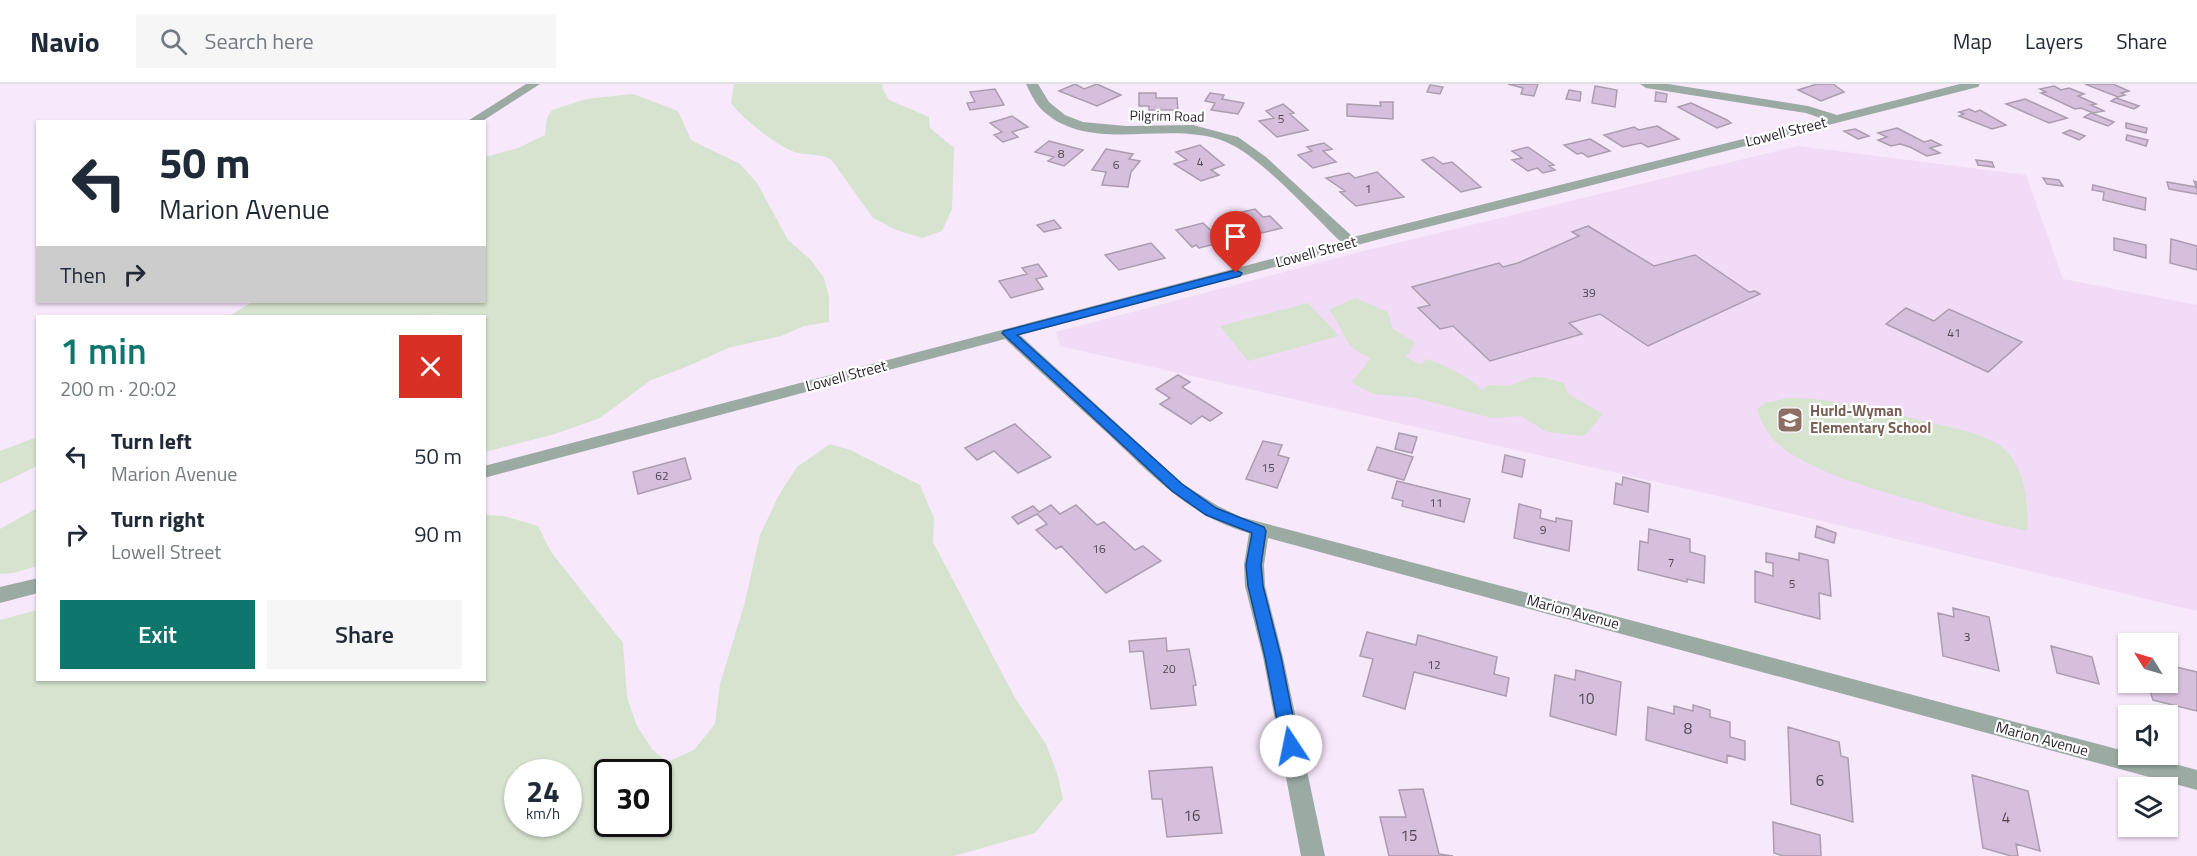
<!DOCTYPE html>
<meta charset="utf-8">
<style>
:root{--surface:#fff;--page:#f6f6f7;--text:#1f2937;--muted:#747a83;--line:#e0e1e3;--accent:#0f766e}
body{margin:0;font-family:"Titillium Web",sans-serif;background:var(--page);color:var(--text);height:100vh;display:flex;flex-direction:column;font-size:22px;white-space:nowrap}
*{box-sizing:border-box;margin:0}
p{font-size:20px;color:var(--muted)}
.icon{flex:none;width:33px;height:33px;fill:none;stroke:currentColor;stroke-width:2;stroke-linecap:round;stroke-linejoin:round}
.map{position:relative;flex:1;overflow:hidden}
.sheet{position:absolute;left:36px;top:231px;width:450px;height:366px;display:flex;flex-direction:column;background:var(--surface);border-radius:0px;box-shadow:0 2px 4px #0004}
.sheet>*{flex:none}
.top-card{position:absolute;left:36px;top:36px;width:450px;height:183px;border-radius:0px;box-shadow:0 2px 4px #0004;background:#fff;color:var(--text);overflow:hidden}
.needle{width:39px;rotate:307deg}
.buttons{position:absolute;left:2118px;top:549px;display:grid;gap:12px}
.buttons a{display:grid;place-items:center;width:60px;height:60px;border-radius:0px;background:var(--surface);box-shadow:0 2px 4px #0004;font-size:30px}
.speed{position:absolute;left:504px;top:675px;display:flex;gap:12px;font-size:30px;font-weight:700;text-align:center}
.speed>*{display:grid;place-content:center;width:78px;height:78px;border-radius:50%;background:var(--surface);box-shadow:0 2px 4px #0004;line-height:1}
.speed small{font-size:15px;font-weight:400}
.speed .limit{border:3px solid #111;border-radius:9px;background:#fff;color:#111}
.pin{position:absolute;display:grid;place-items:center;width:51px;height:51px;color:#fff;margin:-62px -26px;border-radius:50% 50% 50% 0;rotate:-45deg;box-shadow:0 0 6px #0007}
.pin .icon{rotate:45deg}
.me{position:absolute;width:66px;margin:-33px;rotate:349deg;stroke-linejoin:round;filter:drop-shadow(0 0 4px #0008)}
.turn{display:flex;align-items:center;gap:21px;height:126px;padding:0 24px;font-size:27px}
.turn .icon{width:78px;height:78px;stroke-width:2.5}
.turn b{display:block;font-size:42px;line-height:51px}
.then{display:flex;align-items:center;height:57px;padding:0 24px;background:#0003;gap:12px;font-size:22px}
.round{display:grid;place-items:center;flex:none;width:63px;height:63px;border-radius:0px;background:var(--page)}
.summary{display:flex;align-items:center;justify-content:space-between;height:102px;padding:0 24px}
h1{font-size:36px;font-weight:600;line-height:45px;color:var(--accent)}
.button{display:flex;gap:12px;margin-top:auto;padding:12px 24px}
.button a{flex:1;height:69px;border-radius:0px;background:var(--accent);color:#fff;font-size:24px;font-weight:600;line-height:69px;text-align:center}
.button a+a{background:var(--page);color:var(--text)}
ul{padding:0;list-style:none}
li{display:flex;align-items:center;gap:18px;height:78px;padding:0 24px}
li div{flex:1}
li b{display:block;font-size:22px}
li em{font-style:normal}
header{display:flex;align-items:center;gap:36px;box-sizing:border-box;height:84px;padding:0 30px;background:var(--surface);border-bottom:2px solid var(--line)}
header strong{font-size:28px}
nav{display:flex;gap:33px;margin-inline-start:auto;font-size:21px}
.search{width:420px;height:54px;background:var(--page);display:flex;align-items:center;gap:15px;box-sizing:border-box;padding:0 21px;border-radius:0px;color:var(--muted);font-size:22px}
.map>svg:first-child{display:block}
</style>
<header>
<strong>Navio</strong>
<div class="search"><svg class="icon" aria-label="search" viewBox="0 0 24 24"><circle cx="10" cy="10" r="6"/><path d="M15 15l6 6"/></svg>Search here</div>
<nav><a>Map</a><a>Layers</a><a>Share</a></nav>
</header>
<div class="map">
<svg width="2197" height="772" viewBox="0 0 2197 772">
<rect width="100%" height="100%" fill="#f8e8fc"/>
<path fill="#f1dbf6" d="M1798,62L2026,91L2063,195L2197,221V527L1705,409L1060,262L1056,248L1360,168Z"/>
<path fill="#d6e3cf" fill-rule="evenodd" d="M734,0H883L882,4L889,16L929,33L930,44L954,64L952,125L942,147L922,154L896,146L873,134L831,75C820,70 810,71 798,69C780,65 742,34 731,19Z
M633,10L678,27L691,56L740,80L757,99L788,156L811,176L824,194L829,213V238L804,242L781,252L728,264L686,283L651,296L600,334L555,350L485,368L484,232C459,232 439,229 414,232H229L252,218H484L485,73L518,64L545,51L547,34L552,26L586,15Z
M1355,214L1388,228L1393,245L1415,258L1409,270L1404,272L1421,281L1426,275C1448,282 1465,291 1482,306L1489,301L1509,302L1532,293H1541L1564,299L1568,310L1603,330L1584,352L1547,348L1521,332L1492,334L1412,313L1373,310L1352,298L1371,274C1340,263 1348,248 1329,226Z
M1308,219L1339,252L1248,277L1220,242Z
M1788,314C1837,314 1884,327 1932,339C1955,345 1986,349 2004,365C2025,384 2029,421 2027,447C1987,439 1948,427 1908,415C1871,404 1807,386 1778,360C1768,351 1761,337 1757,325L1765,319Z
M37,353V382L0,400V367Z
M830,360L850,366L920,401L934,434L933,458L1015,614L1046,660L1057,689L1063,715L1035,749L954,772H0V536L37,526L38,596H484L485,431L504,432L538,442L551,468L623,559L627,613L637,642L652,665L667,678L694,666L715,640L720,600L745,518L760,451L780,409L797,383ZM518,688H568V740H518ZM608,688H658V740H608Z
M37,424V482L14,489L0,490V445Z"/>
<path fill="#d6bfdc" stroke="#ab9caf" stroke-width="1.5" d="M1075,0L1084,5L1097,0L1121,11L1097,22L1059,7Z
M1508,0H1538L1534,12L1521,10L1523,4Z
M1817,0H1833L1844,8L1821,17L1798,6Z
M2085,0H2113L2129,7L2121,9L2125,11L2118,13Z
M1430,1L1443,3L1440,10L1427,8Z
M1595,2L1617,6L1615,23L1592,19Z
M2054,2L2061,6L2069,4L2084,10L2078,12L2096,20L2091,21L2104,27L2093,29L2081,24L2075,25L2041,9L2046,8L2040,5Z
M995,5L1004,21L970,26L967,19L975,18L970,8Z
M1569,6L1581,8L1580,17L1566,15Z
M1656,8L1667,10L1666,18L1655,17Z
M1139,9H1156V14H1177L1178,26H1149V22H1139Z
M1210,9L1224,11L1222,15L1244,19L1238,30L1211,26L1215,19L1205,17Z
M2116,14L2139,22L2134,25L2111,17Z
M2025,15L2067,34L2049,39L2006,20Z
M1380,18H1393V35L1347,32V20L1381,22Z
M1691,19L1727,36L1731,39L1717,44L1678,23Z
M1283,20L1294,29L1290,30L1308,46L1277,53L1259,37L1274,34L1266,27Z
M1969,25L1975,28L1980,26L2006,41L1992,45L1959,32L1964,30L1959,28Z
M2091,29L2114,38L2108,42L2084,33Z
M1012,32L1028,43L1012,48L1018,53L1003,58L994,51L1002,48L990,39Z
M2126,39L2147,44L2146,49L2126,44Z
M1657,42L1679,55L1648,63L1641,59L1623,63L1604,51L1634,43L1639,46Z
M1897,44L1924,58L1931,56L1941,61L1930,64L1940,69L1927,72L1910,63L1900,60L1891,62L1878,56L1887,53L1878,49Z
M1855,45L1869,52L1858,55L1844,47Z
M2070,46L2085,52L2079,56L2063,49Z
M2127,51L2148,56L2146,62L2126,56Z
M1590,55L1610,67L1588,73L1582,69L1577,70L1564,61Z
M1049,57L1083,66L1064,82L1048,77L1054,73L1035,68Z
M1324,59L1332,65L1323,67L1336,78L1313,84L1298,71L1312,67L1307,63Z
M1200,61L1224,81L1211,86L1219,91L1201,97L1174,80L1187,76L1176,68Z
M1528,63L1554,81L1549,82L1555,86L1543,89L1537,84L1528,87L1512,76L1522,74L1512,67Z
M1106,65L1133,70L1129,75L1140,77L1131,88L1128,103L1102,101L1106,88L1092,86Z
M1433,73L1443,80L1452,78L1481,103L1461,108L1422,76Z
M1976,76L1992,78L1994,83L1978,81Z
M1377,88L1404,113L1356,122L1340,108L1345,107L1326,94L1349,89L1355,94Z
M2043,94L2059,96L2063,102L2047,100Z
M2194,97L2197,98V110L2169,105L2167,98L2196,103Z
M2093,101L2146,114L2145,126L2103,116L2104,108L2092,106Z
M1255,125L1263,133L1270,132L1282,144L1258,150L1238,129Z
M1054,136L1061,144L1044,148L1037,141Z
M1203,139L1223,158L1199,164L1196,161L1192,163L1176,146Z
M1588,142L1654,182L1695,171L1749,208L1755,207L1760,210L1648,262L1600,230L1569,239L1582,250L1490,277L1453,242L1440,245L1418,224L1430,221L1412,203L1499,179L1503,183L1518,179L1579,152L1572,148Z
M2114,154L2146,161V174L2114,166Z
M2171,155L2197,162V186L2170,179Z
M1151,159L1165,174L1119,186L1105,171Z
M1038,180L1047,192L1036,195L1043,205L1011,214L999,197L1027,190L1022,184Z
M1906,224L1934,237L1949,225L2022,258L1988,288L1886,240Z
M1178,291L1190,298L1182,303L1222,329L1210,337L1202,332L1191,340L1160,320L1170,314L1156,305Z
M1015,340L1051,373L1018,389L994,367L977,376L965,364Z
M1399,349L1417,353L1412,369L1395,365Z
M1263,357L1282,361L1278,371L1289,374L1277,404L1246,395Z
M1377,363L1413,373L1404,396L1368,386Z
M1505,371L1525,376L1522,393L1502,388Z
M685,374L691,395L638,410L633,388Z
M1623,393L1650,400L1648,428L1614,420L1616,399L1622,401Z
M1397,397L1470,415L1464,438L1402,422L1403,417L1392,414Z
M1519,420L1541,426L1540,434L1556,438V434L1572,437L1569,467L1514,454Z
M1051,421L1060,430L1076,421L1097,441L1104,438L1135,466L1143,462L1161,477L1106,509L1061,462L1056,465L1036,446L1047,440L1037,430L1018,440L1012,433L1033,422L1039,428Z
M1817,442L1836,449L1834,459L1815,453Z
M1649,445L1690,455V468L1705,472L1704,499L1687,495V498L1638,486L1640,457L1648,459Z
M1766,469L1799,476V469L1828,476L1831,512L1819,509L1820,535L1755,518V487L1773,492V479L1766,478Z
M1953,524L1989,533L1999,587L1943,572L1938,529L1954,533Z
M1367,548L1416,561L1418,551L1497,573L1494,590L1509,594L1506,612L1414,588L1405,625L1363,612L1373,575L1360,572Z
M1166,554L1167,567L1189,565L1196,601L1193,602L1196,621L1151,625L1143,567L1130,568L1129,557Z
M2051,562L2092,573L2099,600L2057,589Z
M2168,581L2197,588V627L2153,616L2147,598H2168Z
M1576,586L1621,598L1616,651L1550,632L1555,591L1575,596Z
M1693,621L1710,626V633L1730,638V653L1745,657V676L1727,671V679L1646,656L1648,623L1674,630V622L1693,627Z
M1788,643L1839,658L1841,672L1848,674L1853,738L1791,720Z
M1212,683L1222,749L1167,753L1162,715H1152L1149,687Z
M1972,691L2028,707L2040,767L2016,760L2018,772H2011L1983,764Z
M1423,705L1439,770L1453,772H1389L1380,733H1406L1399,706Z
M1773,738L1820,751L1821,772H1783L1774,769Z"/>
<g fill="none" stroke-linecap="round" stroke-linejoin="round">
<path fill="#9baba3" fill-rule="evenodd" d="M526,0H540L481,38H466Z
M1026,0H1038L1049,18L1065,31L1083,38L1126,42L1193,41L1238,53L1266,73L1353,153L1823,35L1806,29L1646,4L1640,0H1668L1808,22L1837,31L1960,0H1980L1978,3L1380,155L1020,251L1183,400L1218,422L1241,433L2128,668V670H2138L2197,686V706L1268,454L1264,481L1265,502L1283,573L1325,772H1301L1263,573L1245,502L1244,481L1249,449C1190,433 1151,390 1107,349C1073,318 1039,287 1005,255L484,394V382L1340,157C1312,130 1260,72 1226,58C1168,34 1088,73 1040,24C1034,17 1030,8 1026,0Z
M38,494V509L0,519V503Z"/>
</g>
<path fill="#1a73e8" stroke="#114b97" stroke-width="1.5" d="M1236,186L1242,189L1240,192L1017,251L1182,400L1216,424L1264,443L1266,447L1261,481L1263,502L1281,573L1299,662L1297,667L1291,669L1285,667L1282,662L1265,573L1248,502L1246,481L1252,449L1206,431L1172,407L1002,249L1004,247Z"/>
<defs>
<g id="school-square" transform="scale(1.35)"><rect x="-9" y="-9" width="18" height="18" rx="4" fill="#8d6e63" stroke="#fff"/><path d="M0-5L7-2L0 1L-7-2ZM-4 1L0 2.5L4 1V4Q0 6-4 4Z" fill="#fff"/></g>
</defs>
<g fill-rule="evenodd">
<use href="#school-square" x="1790" y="336"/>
</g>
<g text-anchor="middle" stroke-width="4.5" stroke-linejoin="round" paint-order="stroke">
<g font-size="12" fill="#514754">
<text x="1281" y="39">5</text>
<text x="1061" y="74">8</text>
<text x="1200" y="82">4</text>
<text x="1116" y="85">6</text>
<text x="1368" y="109">1</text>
<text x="1589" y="213">39</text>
<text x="1954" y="253">41</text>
<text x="1268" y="388">15</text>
<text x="662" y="396">62</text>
<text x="1436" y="423">11</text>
<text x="1543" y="450">9</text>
<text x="1099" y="469">16</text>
<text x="1671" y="483">7</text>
<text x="1792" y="504">5</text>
<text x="1967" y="557">3</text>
<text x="1434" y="585">12</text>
<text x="1169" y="589">20</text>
</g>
<g font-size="14" fill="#251f27" stroke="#fff">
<text transform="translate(1167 32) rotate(1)" y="5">Pilgrim Road</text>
</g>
<g font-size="15" fill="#251f27" stroke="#fff">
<text transform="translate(1786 48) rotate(-14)" y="5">Lowell Street</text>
<text transform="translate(1316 168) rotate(-15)" y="5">Lowell Street</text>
<text transform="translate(846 292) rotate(-15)" y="5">Lowell Street</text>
<text transform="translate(1573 528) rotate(15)" y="5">Marion Avenue</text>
<text transform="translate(2042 655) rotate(15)" y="5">Marion Avenue</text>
</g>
<g font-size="15" font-weight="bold" fill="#785e54" stroke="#fff" text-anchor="start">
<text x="1810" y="332">Hurld-Wyman<tspan x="1810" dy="17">Elementary School</tspan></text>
</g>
<g font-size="15" fill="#514754">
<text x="1586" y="620">10</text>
<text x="1688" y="650">8</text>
<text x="1820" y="702">6</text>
<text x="1192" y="737">16</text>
<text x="2006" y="739">4</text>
<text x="1409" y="757">15</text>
</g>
</g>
</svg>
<div class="buttons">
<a><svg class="needle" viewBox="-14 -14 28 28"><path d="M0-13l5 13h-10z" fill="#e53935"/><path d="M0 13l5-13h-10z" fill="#747a83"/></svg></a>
<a><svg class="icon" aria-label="sound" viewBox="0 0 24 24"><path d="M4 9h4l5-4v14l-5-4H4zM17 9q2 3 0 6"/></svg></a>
<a><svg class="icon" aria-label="layers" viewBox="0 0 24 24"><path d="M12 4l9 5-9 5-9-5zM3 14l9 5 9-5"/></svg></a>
</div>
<div class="speed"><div>24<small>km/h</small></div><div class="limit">30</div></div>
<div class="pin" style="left:1236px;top:189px;background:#d93025"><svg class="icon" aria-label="arrive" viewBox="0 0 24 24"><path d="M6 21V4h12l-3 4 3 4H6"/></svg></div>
<svg class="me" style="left:1291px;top:662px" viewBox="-20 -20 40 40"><circle r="19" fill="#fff"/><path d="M0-13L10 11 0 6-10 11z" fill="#1a73e8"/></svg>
<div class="top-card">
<div class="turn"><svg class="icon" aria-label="left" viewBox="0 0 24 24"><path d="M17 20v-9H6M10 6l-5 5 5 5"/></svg><div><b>50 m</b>Marion Avenue</div></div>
<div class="then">Then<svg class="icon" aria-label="right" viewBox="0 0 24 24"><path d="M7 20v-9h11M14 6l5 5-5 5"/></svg></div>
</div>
<section class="sheet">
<div class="summary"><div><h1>1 min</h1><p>200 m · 20:02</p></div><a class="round" style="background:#d93025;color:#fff"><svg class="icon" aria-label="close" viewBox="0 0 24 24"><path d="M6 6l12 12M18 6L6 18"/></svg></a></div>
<ul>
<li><svg class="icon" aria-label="left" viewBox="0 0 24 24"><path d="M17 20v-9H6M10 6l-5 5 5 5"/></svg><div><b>Turn left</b><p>Marion Avenue</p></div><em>50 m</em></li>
<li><svg class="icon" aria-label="right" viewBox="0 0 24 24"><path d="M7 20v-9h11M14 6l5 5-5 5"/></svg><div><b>Turn right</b><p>Lowell Street</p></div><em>90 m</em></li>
</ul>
<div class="button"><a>Exit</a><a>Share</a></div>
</section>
</div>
